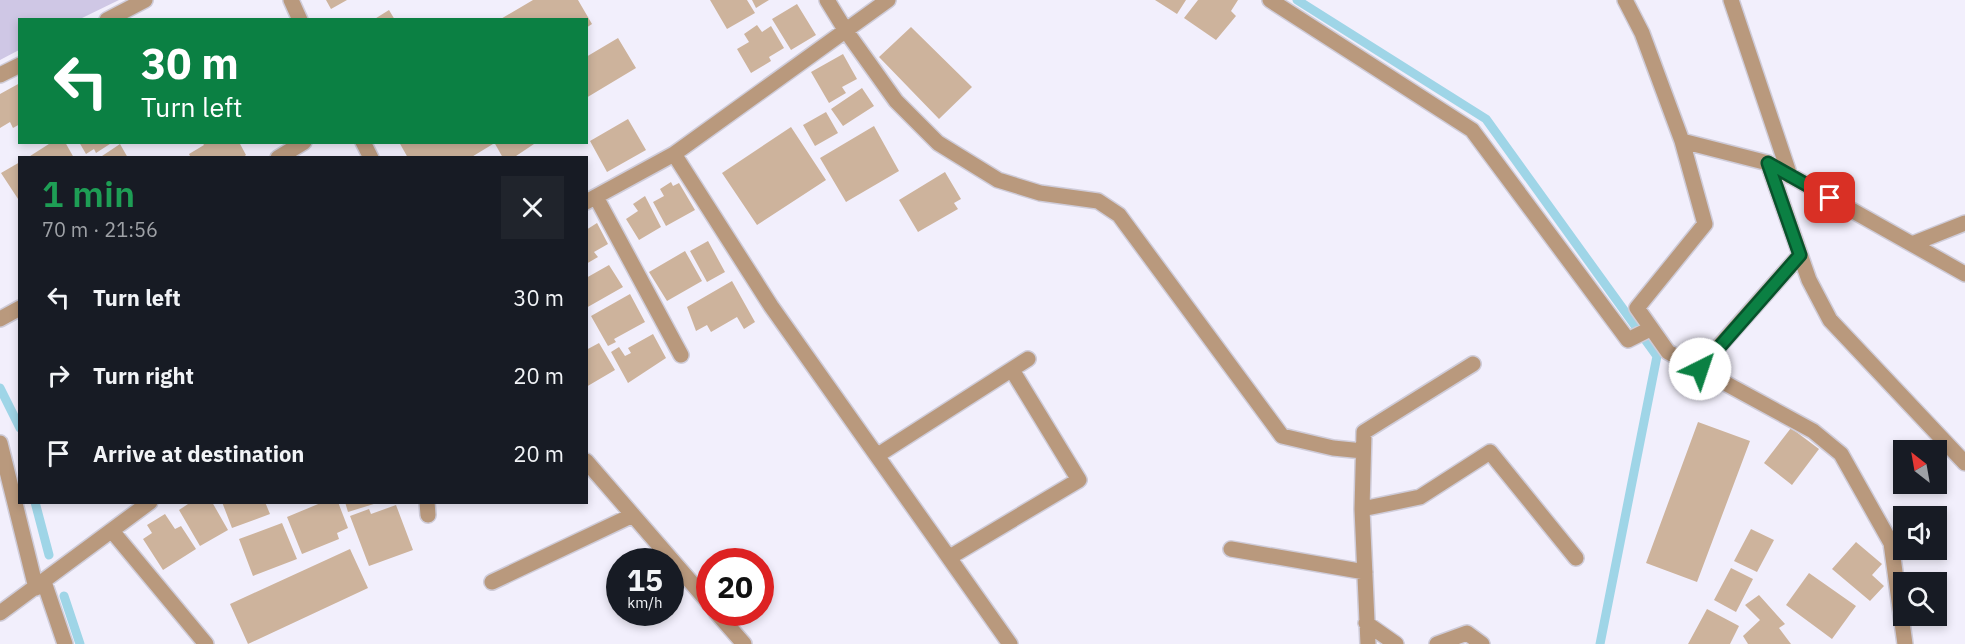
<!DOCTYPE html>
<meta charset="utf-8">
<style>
:root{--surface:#171b24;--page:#20242c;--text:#f1f3f6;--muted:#9ea1a6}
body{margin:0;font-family:"IBM Plex Sans",sans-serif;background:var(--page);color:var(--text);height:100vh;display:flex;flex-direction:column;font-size:22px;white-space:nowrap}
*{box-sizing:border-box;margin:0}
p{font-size:20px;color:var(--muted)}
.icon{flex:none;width:33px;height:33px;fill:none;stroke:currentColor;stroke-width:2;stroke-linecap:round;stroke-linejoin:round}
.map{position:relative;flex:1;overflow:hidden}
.drawer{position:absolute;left:18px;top:156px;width:570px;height:348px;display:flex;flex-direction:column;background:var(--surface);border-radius:0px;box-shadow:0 3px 9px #0003}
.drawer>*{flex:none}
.banner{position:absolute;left:18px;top:18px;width:570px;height:126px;border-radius:0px;box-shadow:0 3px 9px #0003;background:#0b8043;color:#fff;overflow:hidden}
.needle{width:39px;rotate:329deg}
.fabs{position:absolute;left:1893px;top:440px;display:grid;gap:12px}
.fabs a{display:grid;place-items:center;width:54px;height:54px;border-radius:0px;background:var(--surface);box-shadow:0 3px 9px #0003;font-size:30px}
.speed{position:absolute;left:606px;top:548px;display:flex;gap:12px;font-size:30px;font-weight:700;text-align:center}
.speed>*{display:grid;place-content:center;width:78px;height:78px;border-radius:50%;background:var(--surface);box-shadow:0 3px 9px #0003;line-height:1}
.speed small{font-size:15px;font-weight:400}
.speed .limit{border:9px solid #d22;background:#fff;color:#111}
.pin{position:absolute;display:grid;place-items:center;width:51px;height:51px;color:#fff;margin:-26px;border-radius:12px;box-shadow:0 3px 9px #0006}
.me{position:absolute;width:66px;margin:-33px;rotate:41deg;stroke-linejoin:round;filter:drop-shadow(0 0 4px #0008)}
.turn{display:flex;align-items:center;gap:21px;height:126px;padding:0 24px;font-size:27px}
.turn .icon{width:78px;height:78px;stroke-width:2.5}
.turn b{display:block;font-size:42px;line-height:51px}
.round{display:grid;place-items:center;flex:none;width:63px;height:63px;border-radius:0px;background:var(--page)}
.summary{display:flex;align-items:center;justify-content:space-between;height:102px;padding:0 24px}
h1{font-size:36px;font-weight:600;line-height:45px;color:#1e9e55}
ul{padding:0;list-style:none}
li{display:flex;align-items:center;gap:18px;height:78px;padding:0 24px}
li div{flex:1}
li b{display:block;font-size:22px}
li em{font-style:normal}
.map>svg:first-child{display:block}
</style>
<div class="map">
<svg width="1965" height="644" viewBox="0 0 1965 644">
<rect width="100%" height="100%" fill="#f2effc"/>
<path fill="#cfc7e5" d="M0,0H119L80,19L20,20L19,50L0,60Z"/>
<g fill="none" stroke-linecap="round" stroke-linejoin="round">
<path stroke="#9fd5e7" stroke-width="9" d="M1297,0L1486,119L1657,356L1600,644
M0,388L20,428
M35,502L49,555
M64,596L80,644"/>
</g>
<path fill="#cdb39c" d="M326,0H347L331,9Z
M533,0H578L592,24L586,28V20H499Z
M710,0H747L755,13L727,29Z
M752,0H769L756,8Z
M1155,0H1186L1177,14Z
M1198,0H1238L1231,11L1236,16L1216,40L1184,18Z
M797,4L816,35L791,50L772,19Z
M389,10L395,20H373Z
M757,25L762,32L771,26L784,48L769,57L771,61L751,73L737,49L749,42L744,34Z
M911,27L972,87L939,119L879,57Z
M618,38L636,68L586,98V57Z
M843,54L857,79L842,87L846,93L829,103L811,72Z
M20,83V124L13,128L10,122L0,128V94Z
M862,88L874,106L843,126L831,109Z
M826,112L838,133L815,146L803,125Z
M628,119L646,150L607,172L590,141Z
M874,126L899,171L846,202L820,158Z
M791,127L826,180L757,225L722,173Z
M52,142H65L74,158H27Z
M79,142H113L96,153L94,149L86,154Z
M202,142H239L246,155L242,158H191L189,154L204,145Z
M399,142H492L493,144L470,158H408Z
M494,142H533L534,144L513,158H503Z
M120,144L128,158H99Z
M20,162V202L1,173Z
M945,172L961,199L954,203L958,209L918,232L899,200Z
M671,182L673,186L679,183L695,210L666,226L653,202L664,196L660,189Z
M645,196L661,227L639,240L626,219L638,211L633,204Z
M597,223L608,244L594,252L598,257L586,264V230Z
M708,241L725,272L707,282L690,251Z
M685,251L702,281L667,301L649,272Z
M609,265L623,287L586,308V278Z
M732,281L755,322L744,329L737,317L711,332L707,325L696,331L687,307Z
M630,294L645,322L614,339L616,342L608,346L591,316Z
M653,334L666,358L628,383L611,352L619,347L625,356L631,353L628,348Z
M599,343L615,370L586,387V350Z
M1698,422L1750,441L1697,582L1646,563Z
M1791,428L1819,449L1792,485L1764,463Z
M191,502H212L228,530L200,546L179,510Z
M222,502H265L270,514L232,528Z
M323,502H338L348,528L337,533L339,539L302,554L287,517Z
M345,502H377V503L348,512Z
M396,505L413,550L369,566L350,516L369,509L371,514Z
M165,514L175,529L181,526L196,549L163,570L143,539L152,533L147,525Z
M282,523L297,559L253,576L239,539Z
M1751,529L1774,540L1757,572L1734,561Z
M1856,542L1882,564L1872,575L1884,586L1870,601L1832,569Z
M350,549L368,588L248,644L230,604Z
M1731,568L1753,579L1736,612L1714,600Z
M1809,573L1856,606L1832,639L1786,605Z
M1759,595L1785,624L1779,628L1791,644H1748L1743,636L1760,620L1745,605Z
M1707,609L1739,626L1730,644H1688Z"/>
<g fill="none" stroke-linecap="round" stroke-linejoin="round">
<g stroke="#cfccd9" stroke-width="18">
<path id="minor" d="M291,0L300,20
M827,0L846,31L896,101L938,143L998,180L1040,193L1098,201L1119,215L1282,436L1333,448L1363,451
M1270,0L1472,130L1628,340L1650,329
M1625,0L1642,33L1682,141L1768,163L1965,274
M1731,0L1790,176
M107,20L145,0
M0,75L20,65
M1682,141L1705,224L1637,308L1668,352L1813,431L1841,454L1891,543L1905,644
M363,142L371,158
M674,154L771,306L1010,644
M278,158L304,142
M1768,163L1809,280L1830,320L1965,463
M596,197L681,355
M586,202L674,154L888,0
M1912,244L1965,223
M0,319L20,308
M1699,369L1800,255
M0,443L36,588
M878,455L1028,359
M586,461L710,604
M427,502L428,515
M1362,509L1420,497L1490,452L1576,558
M112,531L206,644
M1231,549L1365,572
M950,557L1079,480L1012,370
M44,582L65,644
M492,582L633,515
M716,612L744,644
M0,613L150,502
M1366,623L1396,644
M1368,644L1362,509L1364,432L1473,364
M1437,644L1467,633L1482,644"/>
</g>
<use href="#minor" stroke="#b9997d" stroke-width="15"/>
</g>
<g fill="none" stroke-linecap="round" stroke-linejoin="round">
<g stroke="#07532c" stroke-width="15">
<path id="route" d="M1700,369L1800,255L1768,163L1830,198"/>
</g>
<use href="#route" stroke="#0b8043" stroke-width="10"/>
</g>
</svg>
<div class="fabs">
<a><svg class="needle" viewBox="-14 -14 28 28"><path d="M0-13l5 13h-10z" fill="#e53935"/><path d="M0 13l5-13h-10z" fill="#9ea1a6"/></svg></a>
<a><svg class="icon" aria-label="sound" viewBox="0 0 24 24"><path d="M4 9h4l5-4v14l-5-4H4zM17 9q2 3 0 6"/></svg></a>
<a><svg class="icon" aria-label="search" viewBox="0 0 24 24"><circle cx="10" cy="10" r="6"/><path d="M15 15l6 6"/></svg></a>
</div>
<div class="speed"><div>15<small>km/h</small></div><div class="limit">20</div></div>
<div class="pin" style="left:1830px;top:198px;background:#d93025"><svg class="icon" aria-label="arrive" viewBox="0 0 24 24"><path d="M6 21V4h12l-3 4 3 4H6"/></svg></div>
<svg class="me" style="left:1700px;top:369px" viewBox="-20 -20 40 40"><circle r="19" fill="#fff"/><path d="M0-13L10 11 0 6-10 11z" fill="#0b8043"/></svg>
<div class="banner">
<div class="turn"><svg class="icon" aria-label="left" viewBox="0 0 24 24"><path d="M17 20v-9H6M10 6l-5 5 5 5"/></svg><div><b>30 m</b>Turn left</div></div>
</div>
<section class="drawer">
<div class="summary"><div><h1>1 min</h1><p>70 m · 21:56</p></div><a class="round"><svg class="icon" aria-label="close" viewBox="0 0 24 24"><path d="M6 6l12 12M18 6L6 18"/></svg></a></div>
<ul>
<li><svg class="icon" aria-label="left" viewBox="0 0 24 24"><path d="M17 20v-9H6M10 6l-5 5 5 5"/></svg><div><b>Turn left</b></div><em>30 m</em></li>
<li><svg class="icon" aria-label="right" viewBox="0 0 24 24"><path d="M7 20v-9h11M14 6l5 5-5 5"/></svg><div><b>Turn right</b></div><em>20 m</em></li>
<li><svg class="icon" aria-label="arrive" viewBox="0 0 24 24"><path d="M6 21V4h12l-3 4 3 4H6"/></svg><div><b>Arrive at destination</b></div><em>20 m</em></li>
</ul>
</section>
</div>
